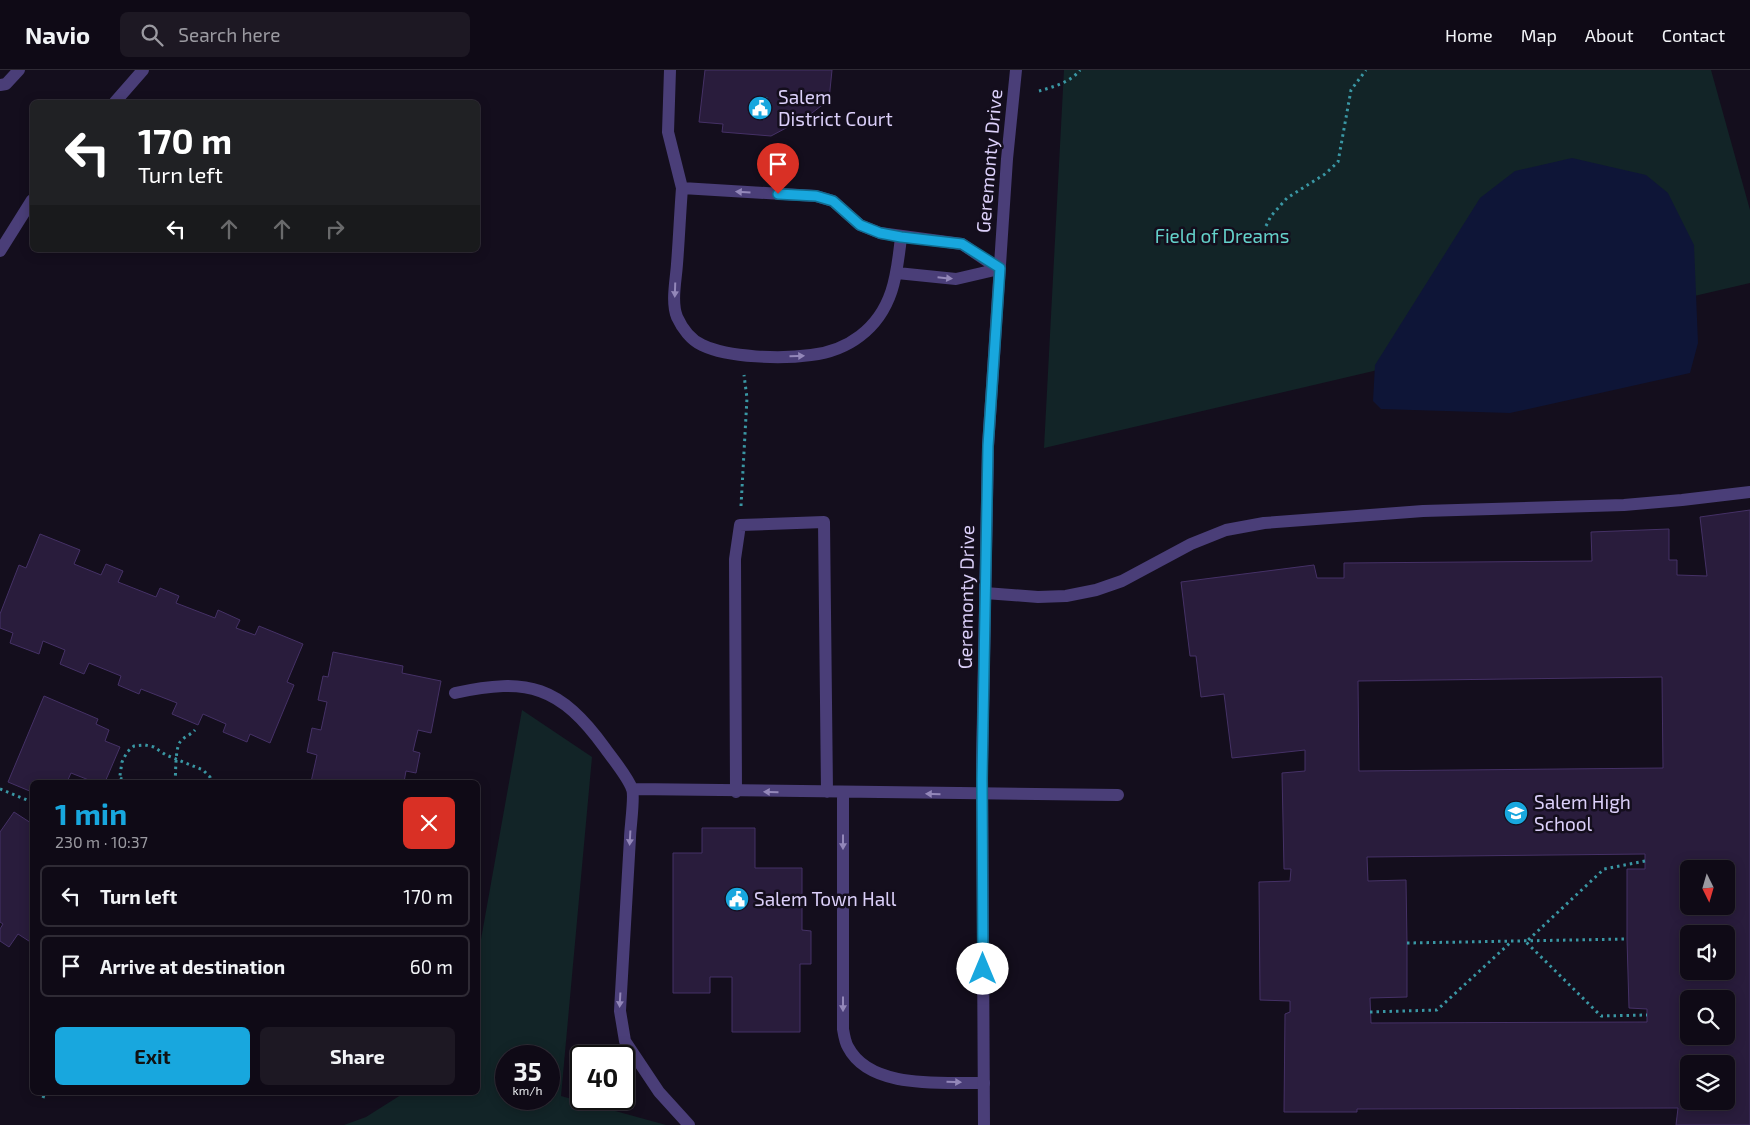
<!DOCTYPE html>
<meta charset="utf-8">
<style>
:root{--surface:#0f0a16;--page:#1d1823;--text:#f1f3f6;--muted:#9b9aa1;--line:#2f2b35;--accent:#18a7de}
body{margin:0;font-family:"Exo 2",sans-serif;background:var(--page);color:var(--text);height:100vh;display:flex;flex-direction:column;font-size:19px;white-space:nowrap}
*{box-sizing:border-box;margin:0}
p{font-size:16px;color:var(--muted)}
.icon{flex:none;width:28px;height:28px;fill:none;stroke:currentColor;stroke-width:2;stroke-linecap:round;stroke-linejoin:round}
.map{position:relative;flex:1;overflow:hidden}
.side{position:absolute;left:30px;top:710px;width:450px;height:315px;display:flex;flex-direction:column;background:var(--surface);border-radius:8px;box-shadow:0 2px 12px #0003,0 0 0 1px var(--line)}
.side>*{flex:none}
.top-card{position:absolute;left:30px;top:30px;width:450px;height:152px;border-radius:8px;box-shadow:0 2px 12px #0003,0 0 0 1px var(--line);background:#202124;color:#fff;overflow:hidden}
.needle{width:32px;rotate:175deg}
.fabs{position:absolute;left:1680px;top:790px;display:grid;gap:10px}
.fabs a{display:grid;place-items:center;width:55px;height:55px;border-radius:8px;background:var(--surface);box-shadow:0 2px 12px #0003,0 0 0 1px var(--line);font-size:25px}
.speed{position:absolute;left:495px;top:975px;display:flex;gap:10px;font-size:25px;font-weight:700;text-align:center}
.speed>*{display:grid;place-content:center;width:65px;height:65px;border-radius:50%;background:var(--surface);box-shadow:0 2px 12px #0003,0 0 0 1px var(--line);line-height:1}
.speed small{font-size:12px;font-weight:400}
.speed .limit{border:2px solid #111;border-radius:8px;background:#fff;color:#111}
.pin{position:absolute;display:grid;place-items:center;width:42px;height:42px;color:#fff;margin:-51px -21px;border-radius:50% 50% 50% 0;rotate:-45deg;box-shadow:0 0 5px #0007}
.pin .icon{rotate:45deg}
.me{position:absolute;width:55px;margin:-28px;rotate:0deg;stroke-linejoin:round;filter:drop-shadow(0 0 4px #0008)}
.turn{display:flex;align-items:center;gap:18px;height:105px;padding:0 25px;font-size:22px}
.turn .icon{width:65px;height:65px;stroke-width:2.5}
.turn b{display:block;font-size:35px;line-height:42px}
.lanes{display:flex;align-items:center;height:48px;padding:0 25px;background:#0003;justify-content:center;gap:25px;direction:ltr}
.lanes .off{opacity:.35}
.round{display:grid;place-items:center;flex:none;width:52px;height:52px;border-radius:8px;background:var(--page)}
.overview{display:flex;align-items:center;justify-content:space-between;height:85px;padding:0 25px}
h1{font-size:30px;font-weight:700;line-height:38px;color:var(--accent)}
.button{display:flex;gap:10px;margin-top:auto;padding:10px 25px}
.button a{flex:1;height:58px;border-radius:8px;background:var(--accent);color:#111;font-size:20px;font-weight:700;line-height:58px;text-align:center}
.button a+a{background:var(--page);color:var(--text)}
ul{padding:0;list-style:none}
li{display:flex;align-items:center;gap:15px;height:62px;margin:0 10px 8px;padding:0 15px;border:2px solid var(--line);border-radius:8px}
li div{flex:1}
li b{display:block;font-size:19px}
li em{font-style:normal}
header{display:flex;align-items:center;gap:30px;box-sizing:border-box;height:70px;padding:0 25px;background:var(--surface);border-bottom:1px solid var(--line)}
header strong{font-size:24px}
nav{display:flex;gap:28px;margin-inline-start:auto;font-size:18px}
.search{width:350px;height:45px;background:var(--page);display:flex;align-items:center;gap:12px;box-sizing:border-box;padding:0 18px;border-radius:8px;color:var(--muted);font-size:19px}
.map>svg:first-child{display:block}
</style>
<header>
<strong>Navio</strong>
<div class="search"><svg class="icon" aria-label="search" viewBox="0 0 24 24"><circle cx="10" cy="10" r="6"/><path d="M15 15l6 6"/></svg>Search here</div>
<nav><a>Home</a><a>Map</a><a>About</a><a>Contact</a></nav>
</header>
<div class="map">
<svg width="1750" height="1055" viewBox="0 0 1750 1055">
<rect width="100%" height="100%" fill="#140e1d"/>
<path fill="#122427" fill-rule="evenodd" d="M1064,0H1711L1750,140V213L1044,378Z
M522,640L592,687L561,1026L666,1055H344L366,1047L404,1023L478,1022V886ZM506,986H549V1029H506Z"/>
<path fill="#0e1537" d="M1572,88L1646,105L1668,123L1694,175L1698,273L1690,303L1510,343L1381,339L1373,331L1375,295L1480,128L1515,101Z"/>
<path fill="#291c3c" stroke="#453166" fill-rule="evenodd" d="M705,0H832L829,30L808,46L790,45L788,57L771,66L722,62L723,54L699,52Z
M1750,440V1055H1676L1678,1038L1357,1039V1042H1284L1285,944L1290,942V931L1260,930L1259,812L1290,811L1291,799H1284L1282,703L1305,701V680L1232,688L1224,624L1201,627L1196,586H1190L1181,512L1314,495L1317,508H1344V493L1592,491L1591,462L1669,459V490H1677V505L1707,506L1700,447ZM1662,607L1663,698L1359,701L1358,611ZM1645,784V799H1627V869L1629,938L1647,939V952L1371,953L1370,928L1407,927V873L1406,810L1368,811L1367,787ZM1689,799H1726V836H1689ZM1689,864H1726V901H1689ZM1689,929H1726V966H1689ZM1689,994H1726V1031H1689Z
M40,464L80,480L74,494L101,505L106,494L123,501L118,512L156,527L160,518L179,526L176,533L215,548L218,540L240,550L236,558L255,565L259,556L303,574L287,612L294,615L270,673L250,664L247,672L223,662L226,654L203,644L198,655L172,644L177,633L141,619L139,624L118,615L121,606L89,593L84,604L60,594L65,580L43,571L39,584L10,573L13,563L0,558V544L19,495L26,498Z
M333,582L403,596L402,603L441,611L431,663L418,660L413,681L420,683L416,703L406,701L404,712H311L317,685L307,682L312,658L321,660L327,632L318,630L323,606L328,607Z
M44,626L98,649L96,654L109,660L105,671L120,677L105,712H94L71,703L67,712H32V722L8,712Z
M14,742L31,753L32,751V873L18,864L9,877L0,871V859L3,854L0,852V762Z
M702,758H755V798H802V860L811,861V894H800V962H732V907H710V923H673V783H702Z"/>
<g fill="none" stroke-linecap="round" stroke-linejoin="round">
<path stroke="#3a97a4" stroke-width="3" stroke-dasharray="2.5 4" stroke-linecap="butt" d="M1039,21C1053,17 1071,12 1080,0
M1266,156L1271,146L1287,128L1325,104L1338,92L1351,20L1366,0
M741,436L747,328L744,305
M120,708L128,712
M119,712L122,692L127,682L134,676L145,675L154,677L166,685L203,700L210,707L211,712
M175,712C176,703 175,679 180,672C183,667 191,665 195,660
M0,719L32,732
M1645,791L1604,799L1526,872L1601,946L1647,945
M1407,873L1627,869
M1370,942L1437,940L1511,872
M43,1028L45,1022"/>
<path stroke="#4a3e78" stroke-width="12" d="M670,0L668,62L682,118
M0,15L6,14L19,0
M901,167C897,205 893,241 860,266C847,276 829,283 811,285C782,289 729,288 702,275C691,270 682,258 677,247C671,232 676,210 677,194C679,169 680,144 682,118L816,126L833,131L860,155L880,163L962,174L999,199
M897,203L956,209L999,199
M985,523L1038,527L1066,526L1096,520L1122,511L1191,474L1226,460L1264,453L1423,441L1624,435L1682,430L1750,422
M455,623C528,607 560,616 605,678C612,688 628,707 632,719C635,726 630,758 630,768C627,825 623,883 620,941L625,971L659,1022L689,1055
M633,719L1118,725
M736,722L735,489L740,455L824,452L827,722
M843,723V959C844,965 845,972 848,977C870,1020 943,1012 984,1013"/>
<path stroke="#4a3e78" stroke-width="12" d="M115,32L143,0
M0,181L32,130"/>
<path stroke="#4a3e78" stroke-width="12" d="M984,1055L982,694L988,376L1007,89L1016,0"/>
</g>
<defs><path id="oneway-solid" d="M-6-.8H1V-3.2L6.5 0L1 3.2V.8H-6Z" transform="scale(1.25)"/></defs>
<g fill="#9387b9">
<use href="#oneway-solid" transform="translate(743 122) rotate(-177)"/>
<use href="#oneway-solid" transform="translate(945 208) rotate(6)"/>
<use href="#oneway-solid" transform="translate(675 220) rotate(92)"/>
<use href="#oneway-solid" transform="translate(797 286) rotate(-2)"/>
<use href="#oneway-solid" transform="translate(771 722) rotate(-179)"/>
<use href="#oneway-solid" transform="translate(933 724) rotate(-179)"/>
<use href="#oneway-solid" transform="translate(630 768) rotate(93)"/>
<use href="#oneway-solid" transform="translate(843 772) rotate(90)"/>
<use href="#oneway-solid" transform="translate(620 930) rotate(93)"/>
<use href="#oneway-solid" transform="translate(843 934) rotate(90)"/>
<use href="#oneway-solid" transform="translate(954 1012) rotate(2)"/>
</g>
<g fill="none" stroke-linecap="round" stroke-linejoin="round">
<g stroke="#106d90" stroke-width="12">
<path id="route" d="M778,124L816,126L833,131L860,155L880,163L901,167L962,174L1000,198L988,376L982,709L983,899"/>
</g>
<use href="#route" stroke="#18a7de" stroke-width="9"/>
</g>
<defs>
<g id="civic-disc" transform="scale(1.25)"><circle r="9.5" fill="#18a7de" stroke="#140e1d"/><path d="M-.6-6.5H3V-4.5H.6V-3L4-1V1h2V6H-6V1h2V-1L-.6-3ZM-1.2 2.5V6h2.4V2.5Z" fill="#fff"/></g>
<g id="school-disc" transform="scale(1.25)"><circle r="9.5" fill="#18a7de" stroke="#140e1d"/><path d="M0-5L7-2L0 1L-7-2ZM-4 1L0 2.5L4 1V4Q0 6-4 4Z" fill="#fff"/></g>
</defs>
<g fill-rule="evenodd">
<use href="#civic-disc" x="760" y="38"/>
<use href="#school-disc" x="1516" y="743"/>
<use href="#civic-disc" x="737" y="829"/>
</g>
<g text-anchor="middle" stroke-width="5" stroke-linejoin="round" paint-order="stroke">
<g font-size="19" fill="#dcd0fa" stroke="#140e1d" text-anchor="start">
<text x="778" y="34">Salem<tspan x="778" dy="22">District Court</tspan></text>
<text x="1534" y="739">Salem High<tspan x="1534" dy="22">School</tspan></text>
<text x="754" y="836">Salem Town Hall</text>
</g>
<g font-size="19" fill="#dcd0fa" stroke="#140e1d">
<text transform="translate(989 91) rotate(-85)" y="7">Geremonty Drive</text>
<text transform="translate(966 527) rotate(-89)" y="7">Geremonty Drive</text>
</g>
<g font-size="19" fill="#64d1ca" stroke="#140e1d">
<text x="1222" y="173">Field of Dreams</text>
</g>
</g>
</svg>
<div class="fabs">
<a><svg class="needle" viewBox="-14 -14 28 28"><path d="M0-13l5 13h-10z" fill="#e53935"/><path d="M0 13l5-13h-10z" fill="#9b9aa1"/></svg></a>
<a><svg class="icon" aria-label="sound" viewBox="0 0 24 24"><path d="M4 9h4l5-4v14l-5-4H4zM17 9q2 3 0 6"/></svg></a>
<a><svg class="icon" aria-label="search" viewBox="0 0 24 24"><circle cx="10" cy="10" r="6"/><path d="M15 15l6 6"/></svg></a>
<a><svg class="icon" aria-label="layers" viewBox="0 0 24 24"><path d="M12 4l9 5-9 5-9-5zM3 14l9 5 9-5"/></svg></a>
</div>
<div class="speed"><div>35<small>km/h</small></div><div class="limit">40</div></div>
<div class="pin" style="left:778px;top:124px;background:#d93025"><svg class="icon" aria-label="arrive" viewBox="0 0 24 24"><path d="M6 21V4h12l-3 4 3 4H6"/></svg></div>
<svg class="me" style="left:983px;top:899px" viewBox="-20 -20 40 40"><circle r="19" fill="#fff"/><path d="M0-13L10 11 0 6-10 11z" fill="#18a7de"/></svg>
<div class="top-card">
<div class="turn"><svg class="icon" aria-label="left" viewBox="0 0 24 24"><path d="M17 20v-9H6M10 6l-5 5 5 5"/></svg><div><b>170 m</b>Turn left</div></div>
<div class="lanes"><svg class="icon" aria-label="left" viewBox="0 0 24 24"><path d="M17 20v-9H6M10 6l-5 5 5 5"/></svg><svg class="icon off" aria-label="ahead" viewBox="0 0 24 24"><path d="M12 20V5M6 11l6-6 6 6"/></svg><svg class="icon off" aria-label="ahead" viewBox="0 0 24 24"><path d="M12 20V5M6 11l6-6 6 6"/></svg><svg class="icon off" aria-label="right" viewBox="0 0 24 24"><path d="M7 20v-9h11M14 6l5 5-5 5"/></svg></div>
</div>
<section class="side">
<div class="overview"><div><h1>1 min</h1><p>230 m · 10:37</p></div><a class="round" style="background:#d93025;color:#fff"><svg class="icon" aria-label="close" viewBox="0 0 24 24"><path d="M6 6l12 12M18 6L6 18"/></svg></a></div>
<ul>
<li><svg class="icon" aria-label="left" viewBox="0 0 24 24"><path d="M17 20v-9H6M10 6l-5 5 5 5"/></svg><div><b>Turn left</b></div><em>170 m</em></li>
<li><svg class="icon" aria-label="arrive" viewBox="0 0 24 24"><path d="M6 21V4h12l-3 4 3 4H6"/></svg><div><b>Arrive at destination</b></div><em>60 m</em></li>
</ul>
<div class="button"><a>Exit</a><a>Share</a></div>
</section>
</div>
